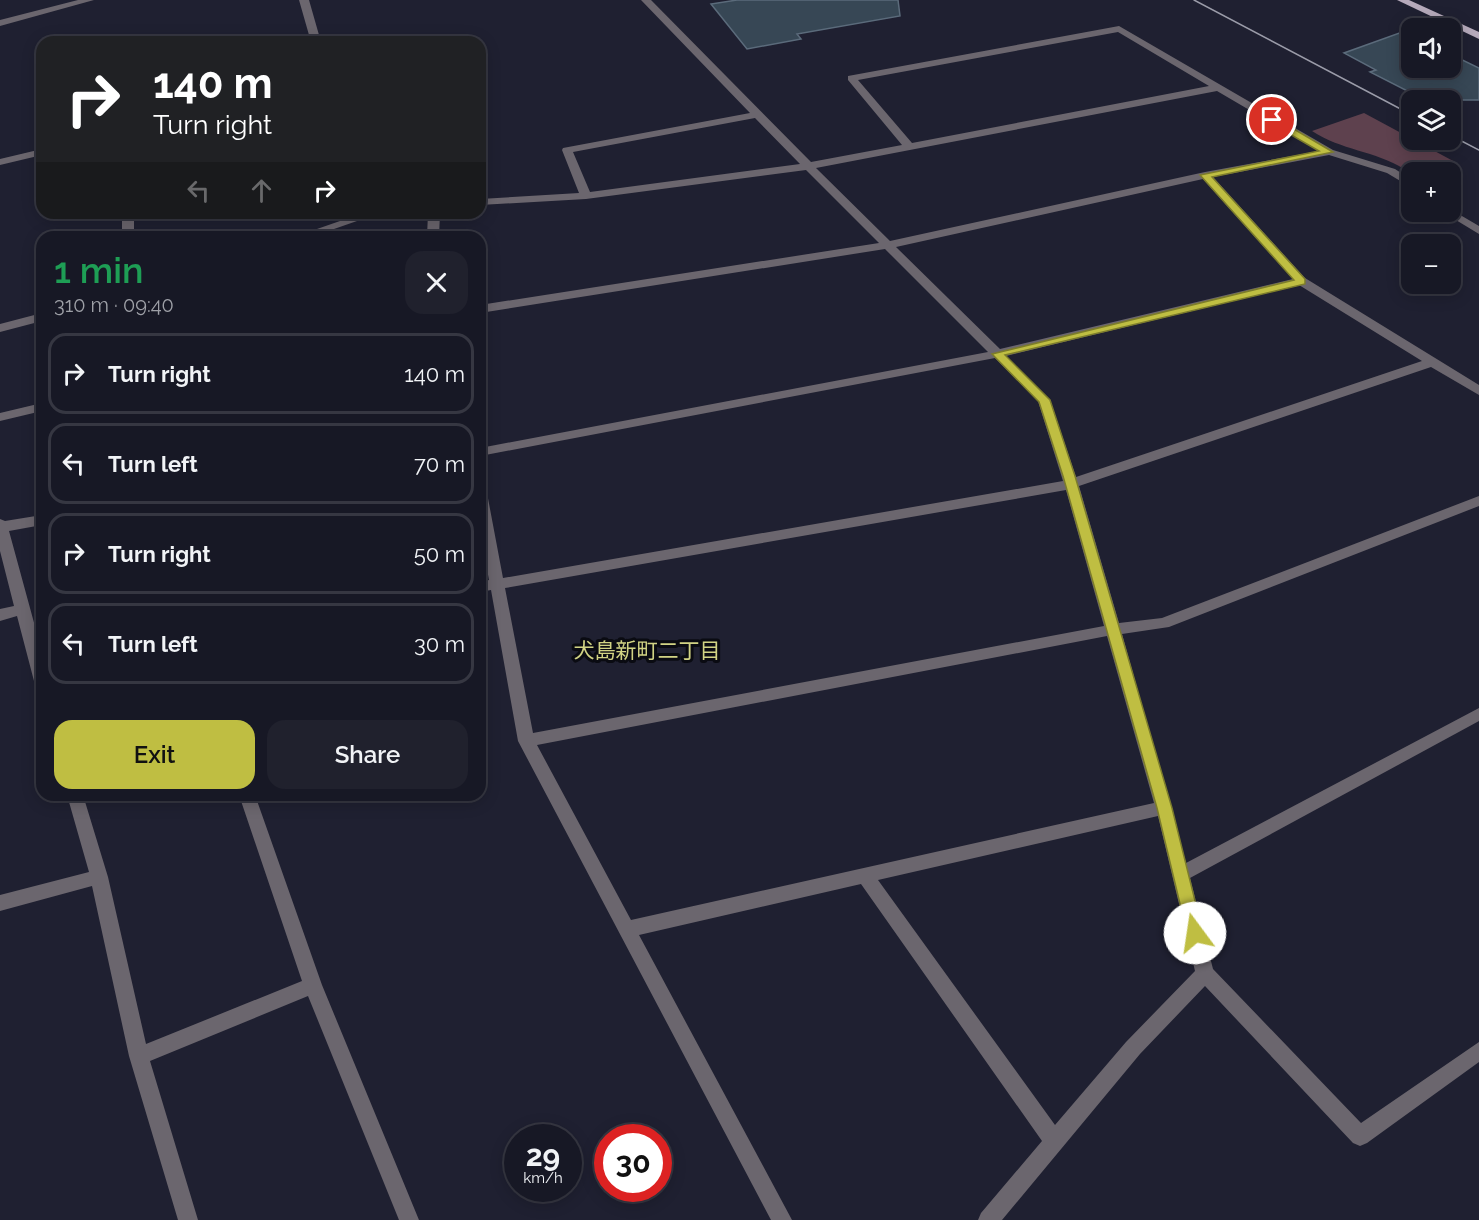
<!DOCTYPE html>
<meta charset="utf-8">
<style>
:root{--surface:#171825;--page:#20212d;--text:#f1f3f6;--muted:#9ea0a7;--line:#363742;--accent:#bfbe42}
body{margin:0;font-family:Raleway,"Noto Sans JP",sans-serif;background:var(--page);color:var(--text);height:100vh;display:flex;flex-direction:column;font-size:22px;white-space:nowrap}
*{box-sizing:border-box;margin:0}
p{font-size:20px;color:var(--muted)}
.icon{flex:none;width:33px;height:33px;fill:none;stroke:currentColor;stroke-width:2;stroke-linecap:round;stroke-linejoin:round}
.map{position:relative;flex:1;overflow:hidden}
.details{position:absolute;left:36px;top:231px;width:450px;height:570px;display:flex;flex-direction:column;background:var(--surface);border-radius:18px;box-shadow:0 3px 15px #0003,0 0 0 2px var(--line)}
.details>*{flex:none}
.guide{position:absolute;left:36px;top:36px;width:450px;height:183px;border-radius:18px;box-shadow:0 3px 15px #0003,0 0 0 2px var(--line);background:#202124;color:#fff;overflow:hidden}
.fabs{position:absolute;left:1401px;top:18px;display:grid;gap:12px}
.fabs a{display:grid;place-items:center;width:60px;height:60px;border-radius:12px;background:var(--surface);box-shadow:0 3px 15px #0003,0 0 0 2px var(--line);font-size:30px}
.speed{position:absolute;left:504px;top:1124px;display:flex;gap:12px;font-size:30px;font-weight:700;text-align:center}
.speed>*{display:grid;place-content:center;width:78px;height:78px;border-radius:50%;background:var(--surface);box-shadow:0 3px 15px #0003,0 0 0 2px var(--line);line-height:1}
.speed small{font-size:15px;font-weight:400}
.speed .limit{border:9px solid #d22;background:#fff;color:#111}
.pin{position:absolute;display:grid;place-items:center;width:51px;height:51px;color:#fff;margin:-26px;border:3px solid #fff;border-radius:50%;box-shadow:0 2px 6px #0007}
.me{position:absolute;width:66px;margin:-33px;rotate:346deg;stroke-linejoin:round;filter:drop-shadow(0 0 4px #0008)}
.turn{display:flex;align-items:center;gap:21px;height:126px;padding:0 18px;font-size:27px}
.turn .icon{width:78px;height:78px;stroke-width:2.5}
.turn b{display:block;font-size:42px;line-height:51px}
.lanes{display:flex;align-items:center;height:57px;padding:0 18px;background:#0003;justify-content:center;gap:30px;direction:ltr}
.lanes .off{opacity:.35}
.round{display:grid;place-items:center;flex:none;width:63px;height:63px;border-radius:18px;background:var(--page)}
.head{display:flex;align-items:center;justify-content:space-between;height:102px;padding:0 18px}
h1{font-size:36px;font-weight:600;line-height:45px;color:#1e9e55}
.primary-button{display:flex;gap:12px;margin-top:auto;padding:12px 18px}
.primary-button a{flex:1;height:69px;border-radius:18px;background:var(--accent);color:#111;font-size:24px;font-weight:600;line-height:69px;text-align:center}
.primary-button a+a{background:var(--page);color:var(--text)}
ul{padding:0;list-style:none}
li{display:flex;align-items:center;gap:18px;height:81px;margin:0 12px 9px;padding:0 6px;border:3px solid var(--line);border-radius:18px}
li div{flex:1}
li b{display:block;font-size:22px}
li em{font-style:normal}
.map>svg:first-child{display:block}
</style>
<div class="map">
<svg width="1479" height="1220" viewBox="0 0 1479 1220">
<rect width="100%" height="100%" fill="#1f2031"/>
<path fill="#5e414e" d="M1364,113L1455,162L1404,169C1376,151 1340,150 1312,131Z"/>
<path fill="#374755" stroke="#5b6b7b" stroke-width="1.5" d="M737,0H898L900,16L797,34L801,39L747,49L711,4Z
M1405,31L1412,34V68H1450V54L1479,68V100H1425L1370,72L1376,70L1344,53Z"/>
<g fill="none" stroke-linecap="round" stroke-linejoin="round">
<path fill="#6b666e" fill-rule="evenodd" d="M78,0H94L0,26V20Z
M299,0H309L321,42H311Z
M641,0H651L811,162L902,145L848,80V76L1119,26L1333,150L1395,169L1412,180V188L1387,173L1329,155L1213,177L1305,278L1479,385V395L1431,367L1079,486L1119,623L1162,618L1479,496V506L1169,627L1122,634L1186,863L1479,708V721L1190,878L1213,969L1361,1123L1479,1042V1062L1367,1143L1360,1146L1353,1143L1205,986L1140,1054L1002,1220H978L981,1213L1042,1141L861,884L639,935L792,1220H771L518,741L491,590L480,592V582L489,580L480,531V488L487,493L503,578L1063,481L1038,401L995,358L480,456V448L988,352L885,249L480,313V305L879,243L806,170L586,199L480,205V199L579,193L562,150L563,148L750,113ZM1118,32L1209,86L912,143L858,80ZM1217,91L1319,151L1205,172L890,241L816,168ZM755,118L800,164L590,192L573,152ZM1203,179L1293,279L1000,349L896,247ZM1299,285L1422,361L1076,477L1050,400L1006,356ZM1066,490L1104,626L533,733L505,588ZM1107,636L1154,803L631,920L537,745ZM1158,816L1195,971L1126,1042L1055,1125L878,880Z
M42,149V155L0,165V159Z
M1450,209L1479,226V234L1446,214L1445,212H1450Z
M122,213H134V237H122Z
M363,213H380L311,237H294Z
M428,213H440L439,237H427Z
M42,313V321L0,332V324Z
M42,403V411L0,421V413Z
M42,515V525L9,531L42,652V687L36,685L34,681L17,616L0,621V609L14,606L0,551V519L5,521Z
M67,795H83L108,877L146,1044L302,981L239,795H255L322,985L419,1220H399L308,996L150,1061L198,1220H178L129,1056L92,886L0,911V895L89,872Z"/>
<path fill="#b6aabb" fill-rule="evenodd" d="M1397,0H1409L1479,32V39Z"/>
<path stroke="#9b9ca9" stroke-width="1.5" d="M1194,0L1412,115
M1450,135L1479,150"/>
</g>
<path fill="#bfbe42" stroke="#7c7c2b" stroke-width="1.5" d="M1269,118H1275L1333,152L1212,177L1305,279V284L1005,355L1050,400L1075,476L1172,808L1203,933L1201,938L1195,941L1189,938L1187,933L1157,808L1063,476L1039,402L992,354L1294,280L1200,175L1319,151L1269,122Z"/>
<g text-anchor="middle" stroke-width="6" stroke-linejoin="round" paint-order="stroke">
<g font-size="21" fill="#d1d384" stroke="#0a0b12">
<text x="647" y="658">犬島新町二丁目</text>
</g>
</g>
</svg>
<div class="fabs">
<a><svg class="icon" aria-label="sound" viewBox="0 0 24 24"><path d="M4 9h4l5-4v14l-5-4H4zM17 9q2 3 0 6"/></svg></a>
<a><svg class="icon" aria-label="layers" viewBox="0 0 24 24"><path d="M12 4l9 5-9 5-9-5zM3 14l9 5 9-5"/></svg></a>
<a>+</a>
<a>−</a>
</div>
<div class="speed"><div>29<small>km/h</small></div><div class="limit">30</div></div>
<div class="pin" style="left:1272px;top:120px;background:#d93025"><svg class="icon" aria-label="arrive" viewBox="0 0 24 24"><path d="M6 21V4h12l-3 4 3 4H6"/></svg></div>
<svg class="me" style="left:1195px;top:933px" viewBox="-20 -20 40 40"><circle r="19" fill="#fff"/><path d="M0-13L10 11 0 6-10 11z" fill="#bfbe42"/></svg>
<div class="guide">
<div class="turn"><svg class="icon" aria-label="right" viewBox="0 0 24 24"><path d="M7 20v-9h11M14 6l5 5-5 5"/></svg><div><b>140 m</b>Turn right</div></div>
<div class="lanes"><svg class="icon off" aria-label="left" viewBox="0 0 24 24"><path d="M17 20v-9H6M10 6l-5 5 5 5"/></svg><svg class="icon off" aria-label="ahead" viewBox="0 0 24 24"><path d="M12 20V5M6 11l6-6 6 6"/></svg><svg class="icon" aria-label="right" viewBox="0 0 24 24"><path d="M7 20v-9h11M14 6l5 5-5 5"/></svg></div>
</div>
<section class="details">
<div class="head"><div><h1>1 min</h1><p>310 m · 09:40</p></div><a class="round"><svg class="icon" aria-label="close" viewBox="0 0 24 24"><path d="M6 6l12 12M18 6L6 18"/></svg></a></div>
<ul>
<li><svg class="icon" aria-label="right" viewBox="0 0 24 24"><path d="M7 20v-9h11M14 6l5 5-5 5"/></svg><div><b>Turn right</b></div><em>140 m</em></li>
<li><svg class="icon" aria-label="left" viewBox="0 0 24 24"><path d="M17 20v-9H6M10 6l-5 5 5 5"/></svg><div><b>Turn left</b></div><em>70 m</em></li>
<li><svg class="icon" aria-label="right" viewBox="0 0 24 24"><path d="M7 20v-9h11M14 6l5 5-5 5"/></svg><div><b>Turn right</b></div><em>50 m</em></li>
<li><svg class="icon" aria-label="left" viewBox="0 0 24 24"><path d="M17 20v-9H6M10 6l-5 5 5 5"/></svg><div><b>Turn left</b></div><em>30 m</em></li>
</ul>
<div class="primary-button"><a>Exit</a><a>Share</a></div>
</section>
</div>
